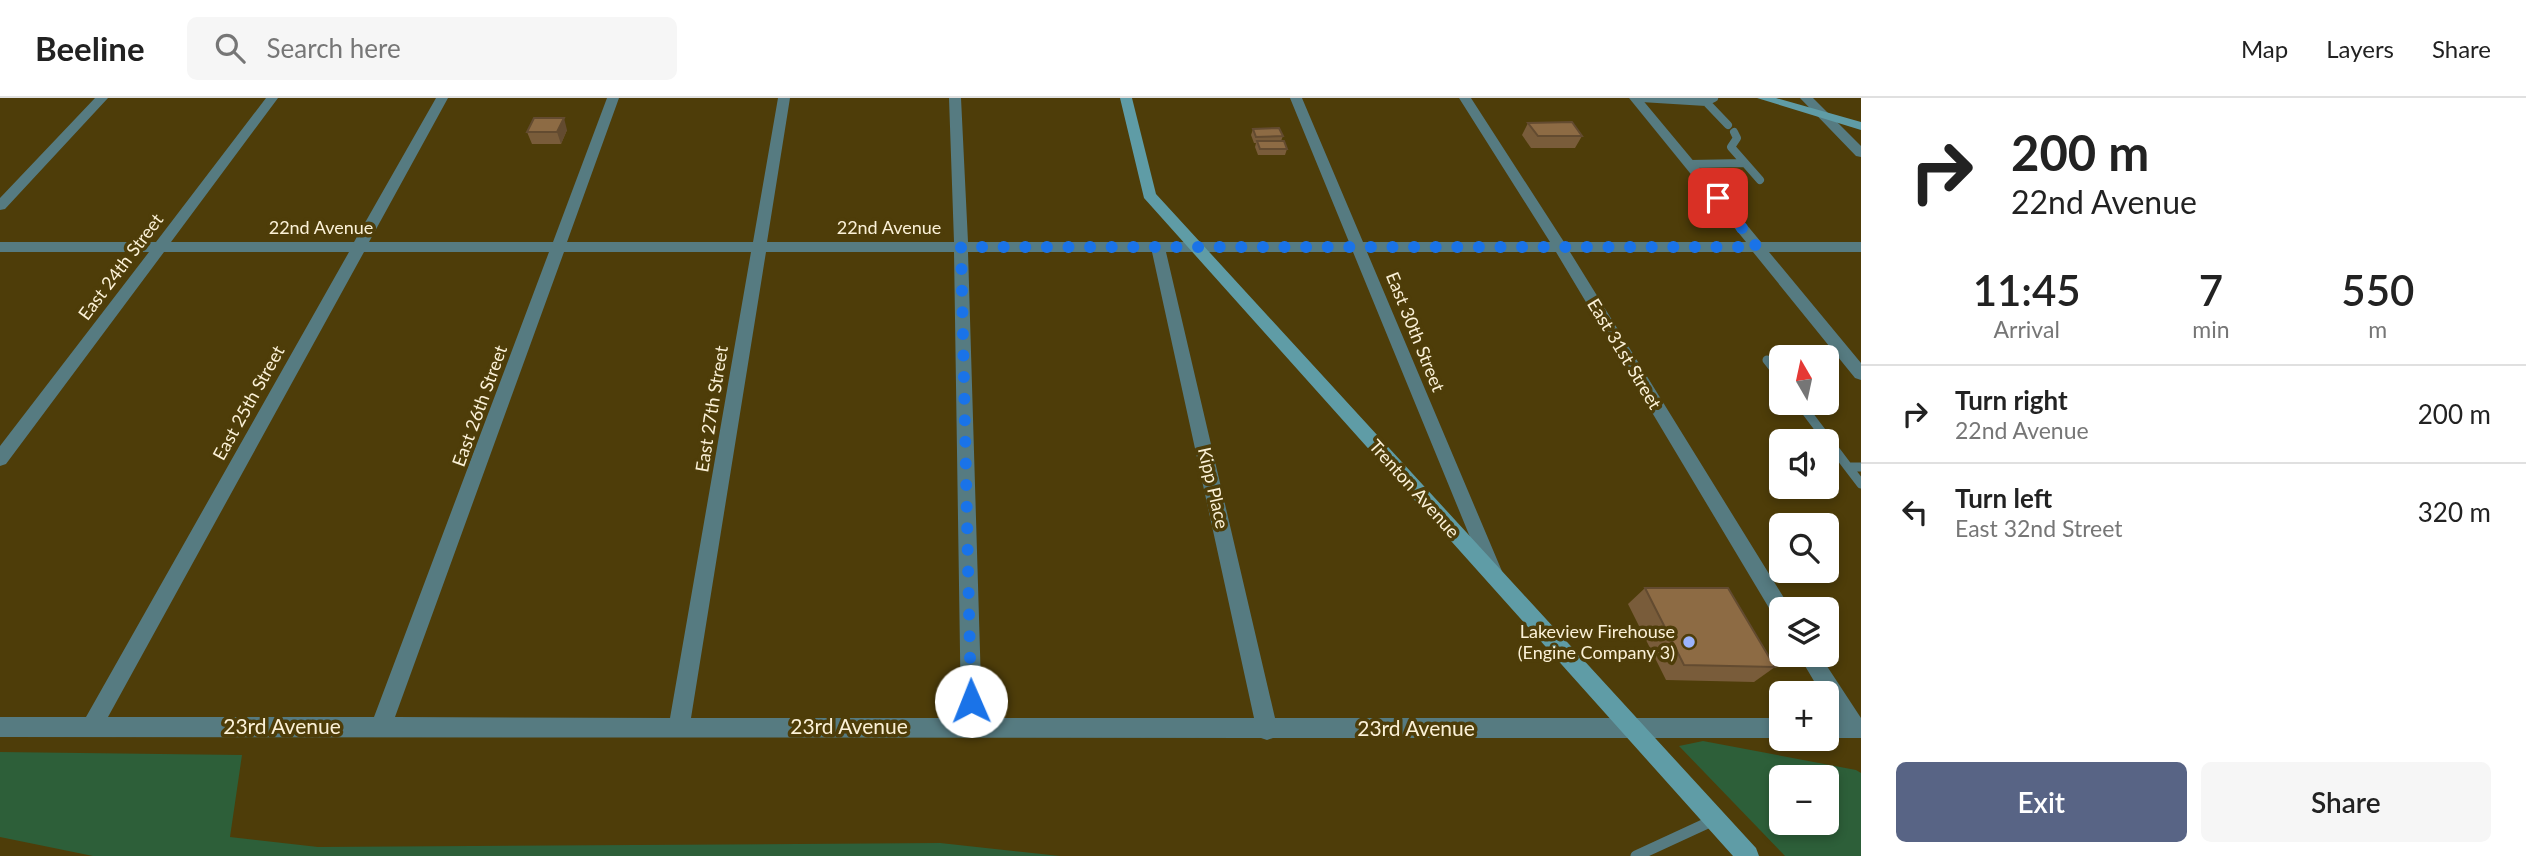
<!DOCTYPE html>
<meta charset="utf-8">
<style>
:root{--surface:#fff;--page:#f6f6f6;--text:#222;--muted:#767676;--line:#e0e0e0;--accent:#586485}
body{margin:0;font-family:Lato,sans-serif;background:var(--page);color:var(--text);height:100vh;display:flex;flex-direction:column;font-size:26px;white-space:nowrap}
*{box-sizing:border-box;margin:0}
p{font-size:23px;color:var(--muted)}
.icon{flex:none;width:38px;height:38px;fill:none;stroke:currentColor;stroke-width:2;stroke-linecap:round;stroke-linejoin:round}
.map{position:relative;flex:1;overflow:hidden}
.side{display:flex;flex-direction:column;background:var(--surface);width:665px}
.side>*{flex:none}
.top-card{background:#fff;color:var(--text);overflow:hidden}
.needle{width:46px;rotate:351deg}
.fabs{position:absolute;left:1769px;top:247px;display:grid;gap:14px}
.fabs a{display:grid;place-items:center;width:70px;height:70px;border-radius:10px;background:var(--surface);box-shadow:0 4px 10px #0003;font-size:35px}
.pin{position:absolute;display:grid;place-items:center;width:60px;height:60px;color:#fff;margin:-30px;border-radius:14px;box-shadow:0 4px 10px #0006}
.me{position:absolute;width:77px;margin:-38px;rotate:359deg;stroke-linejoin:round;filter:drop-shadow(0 0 5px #0008)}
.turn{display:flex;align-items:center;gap:24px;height:147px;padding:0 35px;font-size:32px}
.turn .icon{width:91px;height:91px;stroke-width:2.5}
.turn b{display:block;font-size:49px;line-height:60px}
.eta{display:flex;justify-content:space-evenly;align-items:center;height:119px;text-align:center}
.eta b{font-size:42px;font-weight:600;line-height:49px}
.primary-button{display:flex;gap:14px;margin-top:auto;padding:14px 35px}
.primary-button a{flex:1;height:80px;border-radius:10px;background:var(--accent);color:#fff;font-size:28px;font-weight:600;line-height:80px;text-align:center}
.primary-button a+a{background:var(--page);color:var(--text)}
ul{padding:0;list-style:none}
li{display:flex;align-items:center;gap:21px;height:98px;padding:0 35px;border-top:2px solid var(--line)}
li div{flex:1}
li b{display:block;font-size:26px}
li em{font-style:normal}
header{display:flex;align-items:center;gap:42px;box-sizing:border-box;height:98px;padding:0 35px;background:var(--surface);border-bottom:2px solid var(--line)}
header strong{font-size:33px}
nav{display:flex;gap:38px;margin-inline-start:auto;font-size:24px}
.search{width:490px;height:63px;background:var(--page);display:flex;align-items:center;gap:18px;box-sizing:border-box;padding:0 24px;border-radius:10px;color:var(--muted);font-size:26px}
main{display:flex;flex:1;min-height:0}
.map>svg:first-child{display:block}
</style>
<header>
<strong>Beeline</strong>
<div class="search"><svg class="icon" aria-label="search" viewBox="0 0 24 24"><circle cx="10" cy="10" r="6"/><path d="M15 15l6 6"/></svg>Search here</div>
<nav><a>Map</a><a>Layers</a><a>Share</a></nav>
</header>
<main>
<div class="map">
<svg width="1861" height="758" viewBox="0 0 1861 758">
<rect width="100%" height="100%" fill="#4e3d09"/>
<path fill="#2d5f39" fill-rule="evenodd" d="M1703,643L1856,672L1861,675V758H1785L1679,648ZM1782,679H1827V724H1782Z
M0,654L242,657L230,739L318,749L940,745L1060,758H93L0,739Z"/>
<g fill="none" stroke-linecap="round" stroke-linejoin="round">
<path stroke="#567b81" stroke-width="8" d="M1641,0L1706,4L1714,0
M1706,4L1728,27
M1734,34L1737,40L1731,49L1760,82
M1689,66L1744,65"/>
<path stroke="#567b81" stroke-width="9" d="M1767,262L1782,281
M1799,304L1848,369H1861
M1848,369L1861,386"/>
<path stroke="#567b81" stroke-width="11" d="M1636,758L1714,722"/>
<path fill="#567b81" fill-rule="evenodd" d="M95,0H108L5,111L0,112V100Z
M266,0H278L171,144H354L436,0H448L369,144H553L607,0H619L567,144H753L778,0H790L767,144H954L949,0H961L968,144H1349L1290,0H1302L1363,144H1550L1459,0H1471L1564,144H1746L1629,0H1641L1761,144H1861V154H1769L1861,265V282L1855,280L1753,154H1570L1789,508L1790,511H1782V522L1775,520L1556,154H1367L1504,478L1502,484L1495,486L1488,484L1486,478L1353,154H1166L1275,620H1782V640H1273L1267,642L1261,640L0,639V619H86L349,154H164L6,366L0,368V348L149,154H0V144H156ZM364,154H549L374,619H108ZM564,154H751L670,620L395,619ZM766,154H954L961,620H691ZM968,154H1152L1254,620H982Z
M1800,0H1813L1861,48V59L1856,58Z
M1798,556H1819L1861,620V640H1827V620H1837L1827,604V595H1821Z"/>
<path fill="#5f9ca6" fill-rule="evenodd" d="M1120,0H1132L1156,96L1756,750L1759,758H1733L1144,100Z
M1757,0H1776L1861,24V32Z"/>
</g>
<path fill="#795c3a" d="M1528,25L1582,38L1575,50H1531L1522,37Z
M1253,31L1283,38L1281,43L1287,51L1285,57H1258L1255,49L1256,45H1254L1251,37Z
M567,32L561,46H532L527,34Z
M1645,490L1775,569L1754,584L1666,582L1628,506Z"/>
<path fill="#634b30" d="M564,20L567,32L561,46L557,34Z"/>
<path fill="#8d6b44" stroke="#634b30" stroke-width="2" d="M534,20H564L557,34H527Z
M1572,24L1582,38H1538L1528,25Z
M1279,30L1283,38L1256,39L1253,31Z
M1257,43H1284L1287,51H1260Z
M1645,490H1728L1775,569L1684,567Z"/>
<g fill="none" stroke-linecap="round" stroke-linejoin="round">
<path stroke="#1a73e8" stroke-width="12" stroke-dasharray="0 21.6" d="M971,603L961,149H1757L1718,100"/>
</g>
<circle fill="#9bb4fd" stroke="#4e3d09" stroke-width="2.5" cx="1689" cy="544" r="7"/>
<g text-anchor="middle" stroke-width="7" stroke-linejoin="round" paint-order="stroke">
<g font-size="18" fill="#fbf1d7" stroke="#4e3d09">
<text x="321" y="136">22nd Avenue</text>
<text x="889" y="136">22nd Avenue</text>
<text transform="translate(121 169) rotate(-53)" y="6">East 24th Street</text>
<text transform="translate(1415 234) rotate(68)" y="6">East 30th Street</text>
<text transform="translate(1624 256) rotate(59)" y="6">East 31st Street</text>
<text transform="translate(249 305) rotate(-61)" y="6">East 25th Street</text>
<text transform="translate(480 308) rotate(-70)" y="6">East 26th Street</text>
<text transform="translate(712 311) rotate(-81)" y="6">East 27th Street</text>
<text transform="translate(1213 390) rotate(77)" y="6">Kipp Place</text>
<text transform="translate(1414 391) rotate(48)" y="6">Trenton Avenue</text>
</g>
<g font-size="18" fill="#fbf1d7" stroke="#4e3d09" text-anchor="end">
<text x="1675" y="540">Lakeview Firehouse<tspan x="1675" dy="21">(Engine Company 3)</tspan></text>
</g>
<g font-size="21" fill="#fbf1d7" stroke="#4e3d09">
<text x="282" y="636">23rd Avenue</text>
<text x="849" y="636">23rd Avenue</text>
<text x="1416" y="638">23rd Avenue</text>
</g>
</g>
</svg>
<div class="fabs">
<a><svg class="needle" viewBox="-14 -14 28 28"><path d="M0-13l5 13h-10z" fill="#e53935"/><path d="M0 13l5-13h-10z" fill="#767676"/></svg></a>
<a><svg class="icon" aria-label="sound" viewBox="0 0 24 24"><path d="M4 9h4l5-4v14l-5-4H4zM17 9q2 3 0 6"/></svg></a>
<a><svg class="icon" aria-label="search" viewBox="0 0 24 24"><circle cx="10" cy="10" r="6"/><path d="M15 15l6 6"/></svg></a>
<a><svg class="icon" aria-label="layers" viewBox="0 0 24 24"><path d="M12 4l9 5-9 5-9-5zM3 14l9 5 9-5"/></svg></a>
<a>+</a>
<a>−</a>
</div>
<div class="pin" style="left:1718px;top:100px;background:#d93025"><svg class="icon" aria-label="arrive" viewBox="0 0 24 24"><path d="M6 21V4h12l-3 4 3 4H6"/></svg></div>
<svg class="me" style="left:971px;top:603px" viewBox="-20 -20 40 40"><circle r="19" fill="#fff"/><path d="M0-13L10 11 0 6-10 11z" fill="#1a73e8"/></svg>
</div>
<section class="side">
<div class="top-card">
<div class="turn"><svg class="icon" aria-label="right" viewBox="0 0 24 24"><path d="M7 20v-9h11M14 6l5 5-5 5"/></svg><div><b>200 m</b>22nd Avenue</div></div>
</div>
<div class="eta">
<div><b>11:45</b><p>Arrival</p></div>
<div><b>7</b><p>min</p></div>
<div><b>550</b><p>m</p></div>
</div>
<ul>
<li><svg class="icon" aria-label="right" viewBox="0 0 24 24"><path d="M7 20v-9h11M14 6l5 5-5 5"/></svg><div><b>Turn right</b><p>22nd Avenue</p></div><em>200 m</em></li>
<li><svg class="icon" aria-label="left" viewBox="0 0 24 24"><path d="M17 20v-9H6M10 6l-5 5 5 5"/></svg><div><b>Turn left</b><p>East 32nd Street</p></div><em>320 m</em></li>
</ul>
<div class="primary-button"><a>Exit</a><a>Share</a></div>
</section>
</main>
